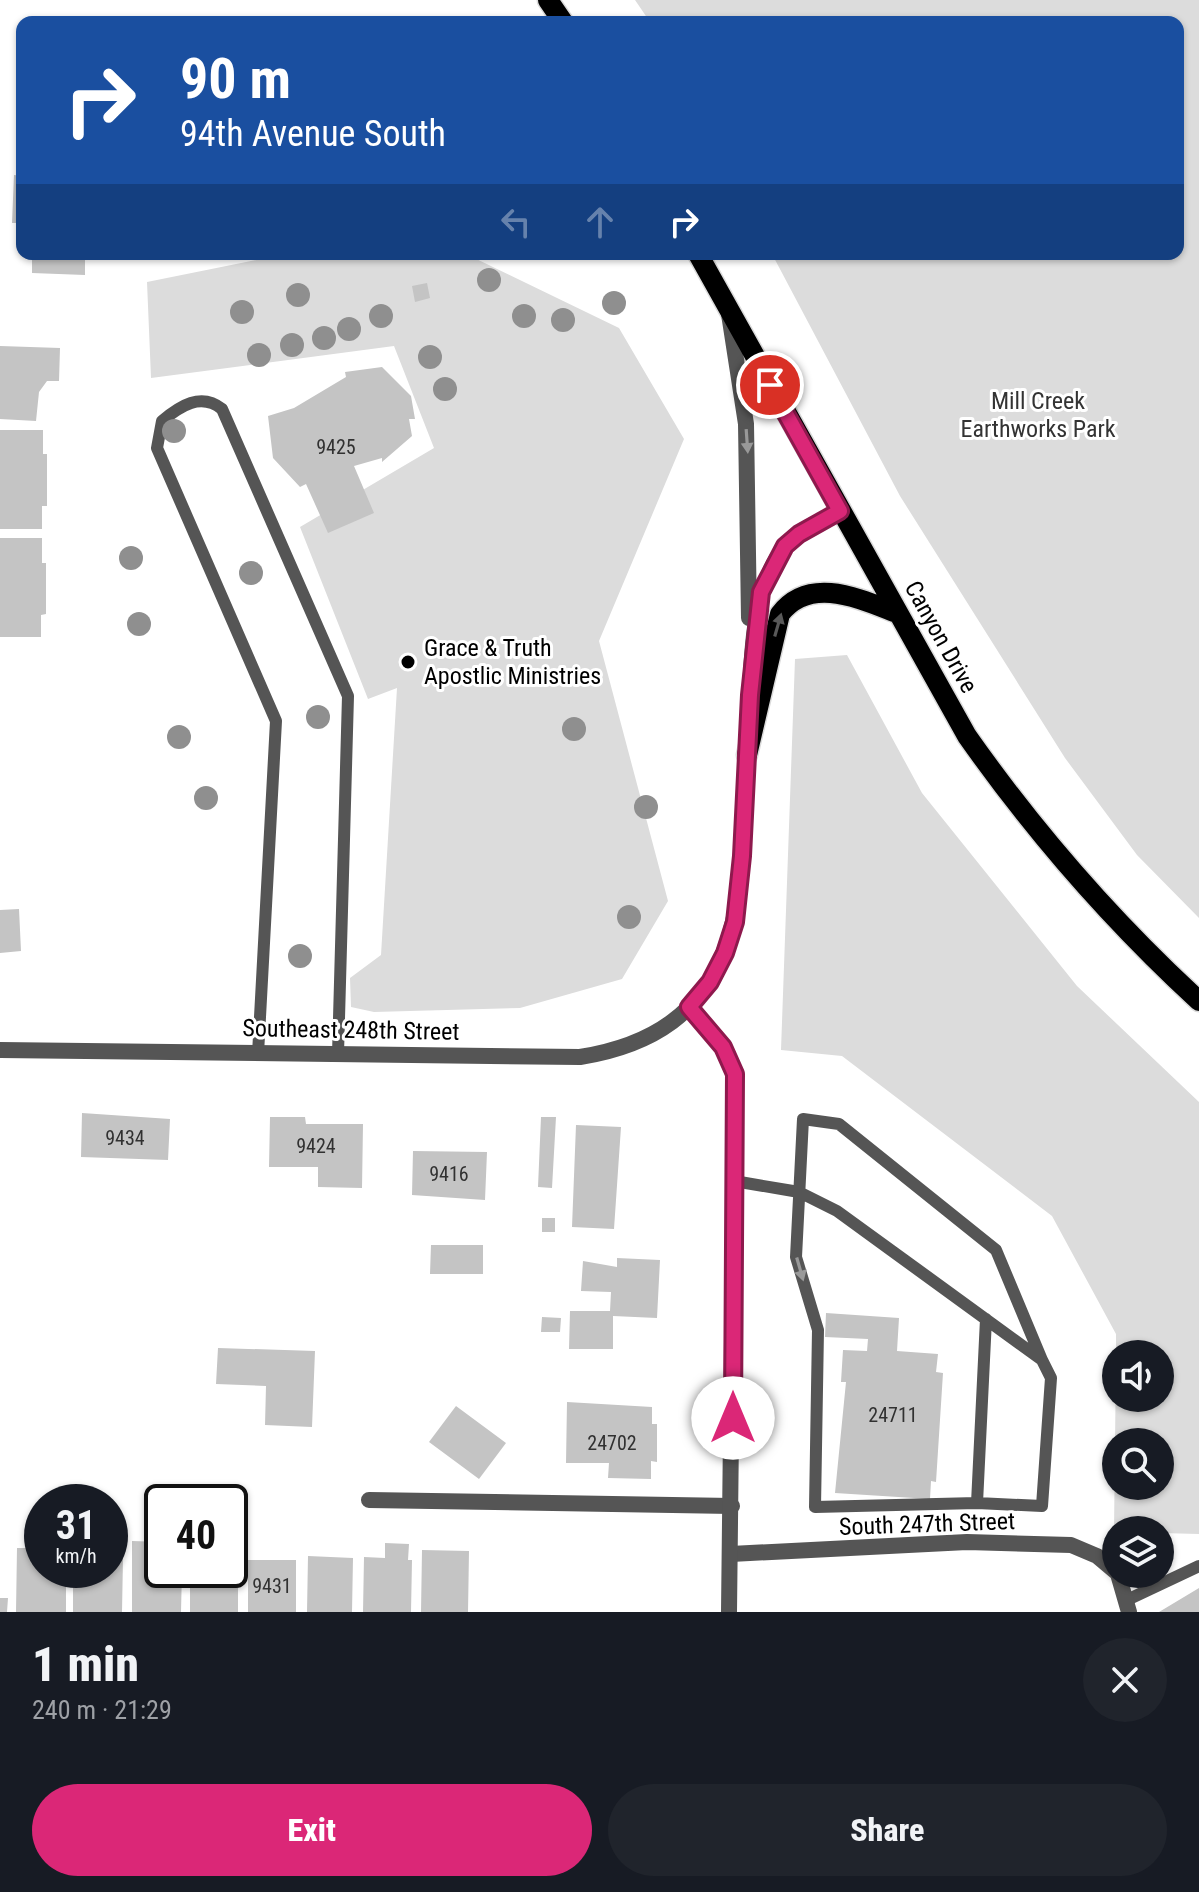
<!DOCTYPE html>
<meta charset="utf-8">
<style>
:root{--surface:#171b24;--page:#20242c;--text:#f1f3f6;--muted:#9ea1a6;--accent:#db2777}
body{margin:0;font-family:"Roboto Condensed",sans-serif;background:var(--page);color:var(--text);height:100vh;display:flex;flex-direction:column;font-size:30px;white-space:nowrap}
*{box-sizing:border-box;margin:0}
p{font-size:26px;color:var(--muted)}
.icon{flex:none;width:44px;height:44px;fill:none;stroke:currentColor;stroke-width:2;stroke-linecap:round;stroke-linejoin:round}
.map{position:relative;height:1612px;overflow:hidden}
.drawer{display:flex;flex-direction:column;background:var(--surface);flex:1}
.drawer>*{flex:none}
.top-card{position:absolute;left:16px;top:16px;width:1168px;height:244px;border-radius:16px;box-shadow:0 2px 6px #0004;background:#1a4fa0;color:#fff;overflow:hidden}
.tools{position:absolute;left:1102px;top:1340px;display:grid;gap:16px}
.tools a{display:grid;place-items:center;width:72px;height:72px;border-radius:50%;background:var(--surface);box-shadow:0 2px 6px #0004;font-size:40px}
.speed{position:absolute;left:24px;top:1484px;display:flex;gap:16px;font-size:40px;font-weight:700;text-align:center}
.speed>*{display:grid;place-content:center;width:104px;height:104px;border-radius:50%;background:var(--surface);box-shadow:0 2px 6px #0004;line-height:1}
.speed small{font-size:20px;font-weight:400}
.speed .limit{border:4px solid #111;border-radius:12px;background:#fff;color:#111}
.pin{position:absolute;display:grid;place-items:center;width:68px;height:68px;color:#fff;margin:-34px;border:4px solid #fff;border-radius:50%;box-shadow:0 2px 8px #0007}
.me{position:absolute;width:88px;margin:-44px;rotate:0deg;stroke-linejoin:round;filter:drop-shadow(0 0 6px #0008)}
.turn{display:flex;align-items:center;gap:28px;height:168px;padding:0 32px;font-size:36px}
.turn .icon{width:104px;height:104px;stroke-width:2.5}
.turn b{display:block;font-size:56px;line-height:68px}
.lanes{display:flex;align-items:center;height:76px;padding:0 32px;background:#0003;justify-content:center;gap:40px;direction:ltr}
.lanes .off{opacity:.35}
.round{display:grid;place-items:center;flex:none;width:84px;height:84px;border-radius:42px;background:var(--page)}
.overview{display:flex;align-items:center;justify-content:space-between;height:136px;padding:0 32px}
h1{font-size:48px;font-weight:800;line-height:60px}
.primary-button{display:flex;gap:16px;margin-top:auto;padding:16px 32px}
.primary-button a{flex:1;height:92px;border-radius:48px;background:var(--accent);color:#fff;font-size:32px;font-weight:800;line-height:92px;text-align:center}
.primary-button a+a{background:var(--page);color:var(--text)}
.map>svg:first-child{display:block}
</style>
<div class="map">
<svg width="1199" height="1612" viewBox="0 0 1199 1612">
<rect width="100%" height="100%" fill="#fff"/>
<path fill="#dcdcdc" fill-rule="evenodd" d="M635,0H1199V918L1137,855L1065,758L900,496L772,254H1178V22H650Z
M286,254H466L619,328L684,439L599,641L668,901L622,979L520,1008L374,1012L351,1007L350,978L381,955L397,688L368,699L300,527L434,448L394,346L151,378L147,282Z
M847,655L922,793L1077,986L1199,1102V1534L1160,1533V1530L1114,1532L1116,1357V1398H1160V1354H1116V1334L1052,1216L842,1056L781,1050L795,659ZM1116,1442H1160V1486H1116Z"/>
<path fill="#c4c4c4" d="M14,175L22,176V223H12Z
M32,254H85V275L32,273Z
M427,283L430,298L415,302L412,286Z
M0,346L60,348L59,381H47L39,392L36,421L0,419Z
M382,367L411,396L415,419H409L412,436L382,462V458L354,466L374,513L328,533L306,484L300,487L273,458L268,416L294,408L346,377L345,372Z
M0,430H43V454H47V506H42V529H0Z
M0,538H42V563H46V614L41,615V637H0Z
M19,909L21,951L0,953V910Z
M82,1113L170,1119L168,1160L81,1157Z
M270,1117H305L306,1124H363L362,1188L318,1187V1167H269Z
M541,1117H556L552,1188L538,1187Z
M576,1125L621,1127L614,1229L572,1227Z
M413,1151L487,1152L485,1200L412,1195Z
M542,1218H555V1232H542Z
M431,1245H483V1274H430Z
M617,1258L660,1260L657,1318L613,1316V1349H569L570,1311H610L611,1292L581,1291L583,1261L617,1267Z
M826,1313L899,1318L897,1351L938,1354L936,1372L943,1373L936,1482L931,1481L930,1499L835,1493L846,1382H841L843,1350L867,1351L868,1339L825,1337Z
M542,1317L561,1318L560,1332H541Z
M218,1348L315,1351L312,1427L265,1425L266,1386L216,1384Z
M567,1402L652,1407V1424H657V1462L651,1461V1479L608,1478L609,1463H566Z
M456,1406L506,1443L479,1479L429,1442Z
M132,1541L162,1542V1570H182L181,1612H132Z
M385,1543L409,1544L408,1560H412L411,1612H363L364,1557L385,1558Z
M230,1545H238V1612H190V1570H230Z
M17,1548H42V1570H66V1612H16Z
M422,1550L469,1551L468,1612H421Z
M308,1556L353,1558L352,1612H307Z
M110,1558H123L122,1612H73V1570H110Z
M248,1560H296V1612H248Z
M1199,1588V1612H1159Z
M0,1598H8L7,1612H0Z"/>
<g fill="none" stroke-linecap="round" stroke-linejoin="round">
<g stroke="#dbdbdb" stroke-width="23">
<path id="primary" d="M548,0L563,22
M698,254L967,736C1036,834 1111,920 1199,1001
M747,755L780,614C810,575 860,599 897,613"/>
</g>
<path stroke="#555" stroke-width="12" d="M258,1054L276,721L157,448L162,421C180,406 201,392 222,409L348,696L338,1054
M734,1181L799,1192L837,1211L1042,1360L1051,1378L1042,1506L977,1503L986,1319
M977,1503L815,1507L818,1330L796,1257L803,1119L839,1124L996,1250L1042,1360
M1127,1600L1199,1566"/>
<path stroke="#555" stroke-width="16" d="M369,1500L732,1506
M731,1554L967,1542L1071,1545L1097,1556L1116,1572
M1118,1574L1129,1612"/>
<path stroke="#555" stroke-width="16" d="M729,314L746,424L749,618
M749,721C751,669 750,582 788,544C803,530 822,521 840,511
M689,1007L723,1047L735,1074L729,1612
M0,1050L580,1057C756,1029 741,883 747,744"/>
<use href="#primary" stroke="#000" stroke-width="20"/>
</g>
<g fill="#8f8f8f">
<circle cx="489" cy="280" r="12"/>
<circle cx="298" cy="295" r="12"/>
<circle cx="614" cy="303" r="12"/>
<circle cx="242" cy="312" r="12"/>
<circle cx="381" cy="316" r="12"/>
<circle cx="524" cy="316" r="12"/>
<circle cx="563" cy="320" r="12"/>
<circle cx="349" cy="329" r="12"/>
<circle cx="324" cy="338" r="12"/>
<circle cx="292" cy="345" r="12"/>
<circle cx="259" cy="355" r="12"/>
<circle cx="430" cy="357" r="12"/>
<circle cx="445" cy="389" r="12"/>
<circle cx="174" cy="431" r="12"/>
<circle cx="131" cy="558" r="12"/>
<circle cx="251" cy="573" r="12"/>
<circle cx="139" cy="624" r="12"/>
<circle cx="318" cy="717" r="12"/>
<circle cx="574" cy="729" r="12"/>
<circle cx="179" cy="737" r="12"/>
<circle cx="206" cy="798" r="12"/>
<circle cx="646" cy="807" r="12"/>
<circle cx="629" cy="917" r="12"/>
<circle cx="300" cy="956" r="12"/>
</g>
<defs><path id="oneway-solid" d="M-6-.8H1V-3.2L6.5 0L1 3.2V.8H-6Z" transform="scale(2)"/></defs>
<g fill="#999">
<use href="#oneway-solid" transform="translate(747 441) rotate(86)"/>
<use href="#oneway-solid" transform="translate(800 1269) rotate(74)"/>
</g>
<use fill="#595959" href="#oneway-solid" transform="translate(778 625) rotate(-74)"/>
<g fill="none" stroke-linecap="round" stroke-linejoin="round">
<g stroke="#8e194d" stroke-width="20">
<path id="route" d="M733,1418L735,1074L723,1047L689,1007L710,982L725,953L735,922L742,856L750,695L761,592L785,546L799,534L840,511L770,385"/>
</g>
<use href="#route" stroke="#db2777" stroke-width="14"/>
</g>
<circle fill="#000" stroke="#fff" stroke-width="3" cx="408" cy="662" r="8"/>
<g text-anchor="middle" stroke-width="6" stroke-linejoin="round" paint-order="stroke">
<g font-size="20" fill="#313131">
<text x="336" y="454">9425</text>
<text x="125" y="1145">9434</text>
<text x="316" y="1153">9424</text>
<text x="449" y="1181">9416</text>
<text x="893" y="1422">24711</text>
<text x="612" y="1450">24702</text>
<text x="272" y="1593">9431</text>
</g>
<g font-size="24" fill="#333" stroke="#fff">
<text x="1038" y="409">Mill Creek<tspan x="1038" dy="28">Earthworks Park</tspan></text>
</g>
<g font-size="24" fill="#000" stroke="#fff">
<text transform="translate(941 637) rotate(61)" y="8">Canyon Drive</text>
<text transform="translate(351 1030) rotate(1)" y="8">Southeast 248th Street</text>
<text transform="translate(927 1524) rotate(-2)" y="8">South 247th Street</text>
</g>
<g font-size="24" fill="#000" stroke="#fff" text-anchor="start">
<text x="424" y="656">Grace &amp; Truth<tspan x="424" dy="28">Apostlic Ministries</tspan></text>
</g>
</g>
</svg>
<div class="tools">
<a><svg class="icon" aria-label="sound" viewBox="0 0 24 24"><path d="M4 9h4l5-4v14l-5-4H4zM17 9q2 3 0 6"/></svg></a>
<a><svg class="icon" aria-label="search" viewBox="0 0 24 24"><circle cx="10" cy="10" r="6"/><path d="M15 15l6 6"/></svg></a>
<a><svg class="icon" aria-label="layers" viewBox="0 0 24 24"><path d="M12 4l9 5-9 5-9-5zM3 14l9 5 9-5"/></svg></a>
</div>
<div class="speed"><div>31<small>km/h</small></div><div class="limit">40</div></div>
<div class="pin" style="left:770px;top:385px;background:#d93025"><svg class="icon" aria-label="arrive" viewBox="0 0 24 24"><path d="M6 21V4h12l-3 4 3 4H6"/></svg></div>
<svg class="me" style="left:733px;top:1418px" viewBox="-20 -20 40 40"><circle r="19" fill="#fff"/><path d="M0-13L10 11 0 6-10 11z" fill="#db2777"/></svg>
<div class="top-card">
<div class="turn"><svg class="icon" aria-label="right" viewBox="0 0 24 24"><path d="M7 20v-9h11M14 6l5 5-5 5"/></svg><div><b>90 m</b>94th Avenue South</div></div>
<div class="lanes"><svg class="icon off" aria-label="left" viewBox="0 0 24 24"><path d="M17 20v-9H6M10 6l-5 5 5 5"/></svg><svg class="icon off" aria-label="ahead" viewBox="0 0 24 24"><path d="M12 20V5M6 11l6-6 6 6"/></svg><svg class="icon" aria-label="right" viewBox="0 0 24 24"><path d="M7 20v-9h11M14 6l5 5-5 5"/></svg></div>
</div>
</div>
<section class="drawer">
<div class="overview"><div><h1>1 min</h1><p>240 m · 21:29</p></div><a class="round"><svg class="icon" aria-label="close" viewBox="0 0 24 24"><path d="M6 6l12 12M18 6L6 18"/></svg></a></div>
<div class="primary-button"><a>Exit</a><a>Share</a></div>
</section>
